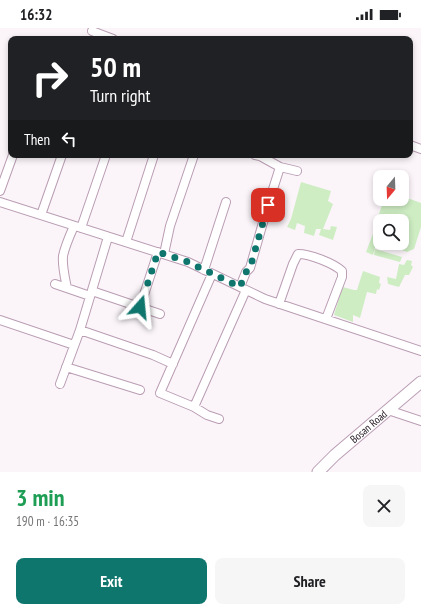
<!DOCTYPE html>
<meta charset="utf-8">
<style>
:root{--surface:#fff;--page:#f6f6f6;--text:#202124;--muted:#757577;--accent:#0f766e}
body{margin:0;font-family:"PT Sans Narrow",sans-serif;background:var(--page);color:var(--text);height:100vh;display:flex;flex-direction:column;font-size:15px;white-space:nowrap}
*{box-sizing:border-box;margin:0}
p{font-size:13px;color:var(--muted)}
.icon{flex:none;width:22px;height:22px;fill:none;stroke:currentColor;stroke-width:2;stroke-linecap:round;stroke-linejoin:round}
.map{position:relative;height:444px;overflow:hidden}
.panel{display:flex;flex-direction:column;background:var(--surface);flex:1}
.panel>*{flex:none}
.guide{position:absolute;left:8px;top:8px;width:405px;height:122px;border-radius:8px;box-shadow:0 2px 6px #0003;background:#202124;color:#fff;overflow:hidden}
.needle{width:26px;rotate:199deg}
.buttons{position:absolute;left:373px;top:142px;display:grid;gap:8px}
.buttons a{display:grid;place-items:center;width:36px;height:36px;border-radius:8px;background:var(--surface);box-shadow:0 2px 6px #0003;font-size:20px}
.pin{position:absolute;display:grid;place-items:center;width:34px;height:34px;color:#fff;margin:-17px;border-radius:8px;box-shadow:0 2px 6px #0006}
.me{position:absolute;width:44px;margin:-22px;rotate:18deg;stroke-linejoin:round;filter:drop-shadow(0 0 3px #0008)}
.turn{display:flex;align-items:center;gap:14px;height:84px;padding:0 16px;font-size:18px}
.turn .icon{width:52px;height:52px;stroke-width:2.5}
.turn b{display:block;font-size:28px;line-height:34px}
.then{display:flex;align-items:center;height:38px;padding:0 16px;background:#0003;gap:8px;font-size:15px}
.round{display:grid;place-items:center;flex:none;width:42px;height:42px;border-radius:8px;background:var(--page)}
.head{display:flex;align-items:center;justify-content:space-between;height:68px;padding:0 16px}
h1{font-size:24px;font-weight:600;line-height:30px;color:#1e9e55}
.action{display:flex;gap:8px;margin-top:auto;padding:8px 16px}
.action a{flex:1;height:46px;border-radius:8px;background:var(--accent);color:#fff;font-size:16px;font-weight:600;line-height:46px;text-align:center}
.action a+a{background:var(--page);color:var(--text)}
.status{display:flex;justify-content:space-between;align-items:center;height:28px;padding:0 20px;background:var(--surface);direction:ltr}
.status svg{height:11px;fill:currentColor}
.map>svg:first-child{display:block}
</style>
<div class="status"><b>16:32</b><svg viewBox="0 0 49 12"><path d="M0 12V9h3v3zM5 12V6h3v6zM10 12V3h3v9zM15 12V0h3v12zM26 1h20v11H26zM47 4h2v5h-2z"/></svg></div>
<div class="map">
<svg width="421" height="444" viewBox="0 0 421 444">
<rect width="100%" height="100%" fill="#fbf5fa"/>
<path fill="#ceedc3" d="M301,154L331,163L328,173L333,176L323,201L330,202L331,198L337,199L333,212L319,207L321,201H316L314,208L304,205L305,198L297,195L295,202L287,199L291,191Z
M402,168L421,175V199L414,221L407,224L391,218L392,215H402V193H380L377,192L384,171H402Z
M374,203L380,205V214L377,213L373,227L366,224Z
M375,221L402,229L400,234L374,227Z
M407,232L412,233L411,237L413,239L409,247H405L399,259L388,256L387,249L396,251L399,236L404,237Z
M363,243L380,249L379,255L381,256L379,262L377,261L376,266L367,264L360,290L353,287V294L334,287L340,267L339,258L354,262H357Z"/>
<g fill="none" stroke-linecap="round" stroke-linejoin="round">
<g stroke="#ba9db3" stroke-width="10">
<path id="minor" d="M92,3L113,11
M410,117L421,121
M255,127L260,128L280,139
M0,163L13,127
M0,174L188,234L265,271L421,323
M41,187L62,127
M81,200L106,127
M126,214L154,127
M164,226L170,198L194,127
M204,242L226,174
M55,256L90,268
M240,259L246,244L250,240L268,177L280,139L297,143
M67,260C65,250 62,238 63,228C65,218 70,207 74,198
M92,263L160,286
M279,276L293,236L298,226C310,226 333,235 342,243V249L326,291
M140,279L158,224
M0,292L74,317
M80,302L108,209
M66,339L140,362
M60,356L80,302L153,327L173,336
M194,379L160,365L212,246
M388,382L421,393
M219,391L207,387L194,379L246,262"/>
</g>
<g stroke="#ba9db3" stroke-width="13">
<g id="secondary">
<path id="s1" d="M318,444L335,427L421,354"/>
</g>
</g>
<use href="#minor" stroke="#fff" stroke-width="8"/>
<use href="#secondary" stroke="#fff" stroke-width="11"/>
</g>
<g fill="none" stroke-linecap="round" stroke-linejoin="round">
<path stroke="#0f766e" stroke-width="7" stroke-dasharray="0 12.6" d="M140,279L158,224L188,234L240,259L246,244L250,240L268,177"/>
</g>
<g text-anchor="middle" stroke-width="3" stroke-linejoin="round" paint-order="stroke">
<g font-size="11" fill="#2c212a" stroke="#fbf5fa">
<text dy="4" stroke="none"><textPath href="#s1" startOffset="68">Bosan Road</textPath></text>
</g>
</g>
</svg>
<div class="buttons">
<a><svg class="needle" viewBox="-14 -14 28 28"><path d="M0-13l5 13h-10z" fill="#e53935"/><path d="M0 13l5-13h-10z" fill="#757577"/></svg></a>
<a><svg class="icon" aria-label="search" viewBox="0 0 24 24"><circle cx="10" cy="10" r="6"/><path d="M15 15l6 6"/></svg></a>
</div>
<div class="pin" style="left:268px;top:177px;background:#d93025"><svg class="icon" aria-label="arrive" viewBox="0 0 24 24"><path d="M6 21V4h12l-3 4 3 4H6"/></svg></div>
<svg class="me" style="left:140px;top:279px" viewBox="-20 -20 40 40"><path d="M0-17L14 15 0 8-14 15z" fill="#0f766e" stroke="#fff" stroke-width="4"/></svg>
<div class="guide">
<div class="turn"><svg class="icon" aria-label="right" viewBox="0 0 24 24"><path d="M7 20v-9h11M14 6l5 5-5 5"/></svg><div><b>50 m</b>Turn right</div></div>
<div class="then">Then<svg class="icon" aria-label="left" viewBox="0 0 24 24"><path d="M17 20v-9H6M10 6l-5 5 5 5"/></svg></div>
</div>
</div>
<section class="panel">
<div class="head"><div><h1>3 min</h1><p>190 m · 16:35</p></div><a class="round"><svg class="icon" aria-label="close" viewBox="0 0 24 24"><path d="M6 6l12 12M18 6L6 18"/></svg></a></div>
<div class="action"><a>Exit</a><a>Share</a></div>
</section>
